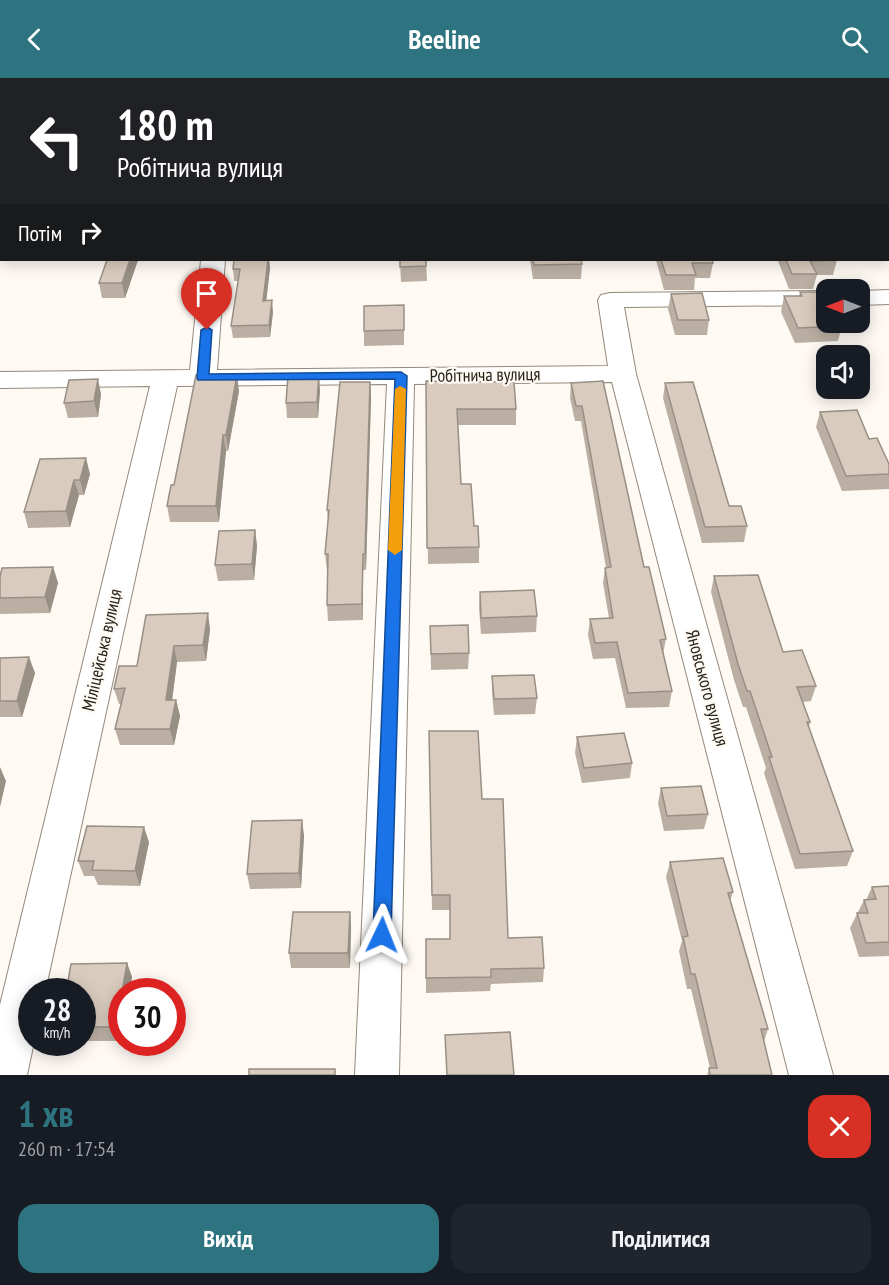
<!DOCTYPE html>
<html lang="uk">
<meta charset="utf-8">
<style>
:root{--surface:#171b24;--page:#20242c;--text:#f1f3f6;--muted:#9ea1a6;--accent:#2d7480}
body{margin:0;font-family:"PT Sans Narrow",sans-serif;background:var(--page);color:var(--text);height:100vh;display:flex;flex-direction:column;font-size:22px;white-space:nowrap}
*{box-sizing:border-box;margin:0}
p{font-size:20px;color:var(--muted)}
.icon{flex:none;width:33px;height:33px;fill:none;stroke:currentColor;stroke-width:2;stroke-linecap:round;stroke-linejoin:round}
.map{position:relative;height:997px;overflow:hidden}
.drawer{display:flex;flex-direction:column;background:var(--surface);flex:1}
.drawer>*{flex:none}
.banner{position:absolute;left:0px;top:0px;width:890px;height:183px;box-shadow:0 3px 15px #0003;background:#202124;color:#fff;overflow:hidden}
.needle{width:39px;rotate:270deg}
.fabs{position:absolute;left:816px;top:201px;display:grid;gap:12px}
.fabs a{display:grid;place-items:center;width:54px;height:54px;border-radius:12px;background:var(--surface);box-shadow:0 3px 15px #0003;font-size:30px}
.speed{position:absolute;left:18px;top:900px;display:flex;gap:12px;font-size:30px;font-weight:700;text-align:center}
.speed>*{display:grid;place-content:center;width:78px;height:78px;border-radius:50%;background:var(--surface);box-shadow:0 3px 15px #0003;line-height:1}
.speed small{font-size:15px;font-weight:400}
.speed .limit{border:9px solid #d22;background:#fff;color:#111}
.pin{position:absolute;display:grid;place-items:center;width:51px;height:51px;color:#fff;margin:-62px -26px;border-radius:50% 50% 50% 0;rotate:-45deg;box-shadow:0 0 6px #0007}
.pin .icon{rotate:45deg}
.me{position:absolute;width:66px;margin:-33px;rotate:2deg;stroke-linejoin:round;filter:drop-shadow(0 0 4px #0008)}
.turn{display:flex;align-items:center;gap:21px;height:126px;padding:0 18px;font-size:27px}
.turn .icon{width:78px;height:78px;stroke-width:2.5}
.turn b{display:block;font-size:42px;line-height:51px}
.then{display:flex;align-items:center;height:57px;padding:0 18px;background:#0003;gap:12px;font-size:22px}
.round{display:grid;place-items:center;flex:none;width:63px;height:63px;border-radius:18px;background:var(--page)}
.summary{display:flex;align-items:center;justify-content:space-between;height:102px;padding:0 18px}
h1{font-size:36px;font-weight:700;line-height:45px;color:var(--accent)}
.primary-button{display:flex;gap:12px;margin-top:auto;padding:12px 18px}
.primary-button a{flex:1;height:69px;border-radius:18px;background:var(--accent);color:#fff;font-size:24px;font-weight:700;line-height:69px;text-align:center}
.primary-button a+a{background:var(--page);color:var(--text)}
header{display:flex;justify-content:space-between;align-items:center;height:78px;padding:0 18px;background:var(--accent);color:#fff;font-size:27px;font-weight:700}
.map>svg:first-child{display:block}
</style>
<header><svg class="icon" aria-label="back" viewBox="0 0 24 24"><path d="M15 5l-7 7 7 7"/></svg>Beeline<svg class="icon" aria-label="search" viewBox="0 0 24 24"><circle cx="10" cy="10" r="6"/><path d="M15 15l6 6"/></svg></header>
<div class="map">
<svg width="889" height="997" viewBox="0 0 889 997">
<rect width="100%" height="100%" fill="#fef9f3"/>
<g fill="none" stroke-linecap="round" stroke-linejoin="round">
<g stroke="#94887a" stroke-width="2">
<path id="minor" d="M235,0H331L330,2Z
M201,182H225L217,292L608,288L598,222L601,217L610,215L826,213V227L624,229L636,296L833,997H789L612,304L414,306L399,997H355L387,306L177,308L45,914H32V964H34L27,997H0V927L150,308L0,310V294L190,292Z
M889,212V226L860,227V213Z"/>
</g>
<use href="#minor" fill="#fff" fill-rule="evenodd"/>
</g>
<path fill="#bbafa3" d="M888,35H889V146L888,144Z
M138,182L125,220H102L99,205Z
M234,182H269L270,190L266,222L273,234L270,259L233,260L231,248L238,203H234L233,191Z
M400,182H426L427,203L401,204Z
M530,182H581L582,186L581,201H533Z
M656,182H712L713,185L710,200H695L694,212H664Z
M778,182H837L833,197H817L813,211H789L778,183Z
M800,214L842,248L838,263L795,265L781,234L784,218H799Z
M671,216L709,242L707,257H675L668,231Z
M404,227V267L364,268V253Z
M426,303L516,331V347H458L461,406L474,448L479,469V485L428,486Z
M603,303L644,489L666,561L663,576L672,613L669,629L626,630L615,580L593,581L588,557L590,541L609,540L603,505L605,490H606L581,343H575L570,320L571,305Z
M370,304L371,320L366,492H363V542L328,543L327,527L328,492H327L325,476L328,444L327,432Z
M665,305L729,428L747,448L744,464L702,465L663,320Z
M320,312L318,340H287L286,325Z
M239,313L228,373H226L219,444H170L167,428L174,407Z
M101,316L98,339L68,340L64,325Z
M820,334L869,361L889,386V411L842,413L816,349Z
M40,381L90,396L84,417H79L70,449L28,450L24,434Z
M255,452L257,468L254,502L218,503L215,487Z
M53,489L58,505L50,535L0,536V520Z
M714,498L783,574L816,608L811,623L803,624L810,644L809,649L853,773L847,788L795,791L764,695L766,690L746,629H743L734,602L711,514Z
M480,514L537,538L536,554L481,556L479,530Z
M146,537L210,551L206,583L177,584L172,622H176L180,638L174,667H120L115,651L121,626H119L114,611L137,588Z
M430,548L469,575L468,591L431,592Z
M0,580L35,595L22,639H0Z
M492,598L537,620L535,636L494,637L492,614Z
M429,653L482,721L508,860L544,890L543,904L491,906L490,913L426,915V861H450V832H432Z
M577,659L632,685L630,700L582,705L575,675Z
M661,710L708,736L704,751L664,753L658,725Z
M304,757L301,810L250,811L247,796Z
M149,764L140,808L98,807L94,798H84L78,783Z
M670,784L733,814L730,823L768,951L764,963L772,997H707L710,990L691,911H687L679,873L682,863L666,799Z
M889,808V878L859,879L850,850L864,822H866L872,809Z
M350,834L351,849L350,890H291L289,875Z
M127,885L132,899L122,914V963H82V914Z"/>
<path fill="#988f85" d="M42,0H53L52,2H42Z
M2,72V94L0,97V75Z
M130,182H138L125,220L122,205Z
M268,182H269L270,190L265,234L263,223Z
M272,222L273,234L270,259L269,247Z
M319,296L320,312L318,340L317,324Z
M237,297L239,313L228,373L226,357Z
M98,301L101,316L98,339L94,323Z
M370,304L371,320L366,492L365,476Z
M223,357L226,373L219,444L216,428Z
M86,380L90,396L84,417L80,402Z
M74,402L79,417L70,449L66,433Z
M255,452L257,468L254,502L252,486Z
M363,476V542L362,526Z
M53,489L58,505L50,535L45,519Z
M208,535L210,551L206,583L203,567Z
M174,568L177,584L170,638L166,622Z
M29,579L35,595L22,639L17,623Z
M176,622L180,638L174,667L170,651Z
M0,689L6,703L0,729Z
M302,742L304,757L301,810L299,795Z
M144,749L149,764L140,808L135,793Z
M350,834L351,849L350,890L348,875Z
M127,885L132,899L130,914H122Z
M122,917V962L116,949Z"/>
<path fill="#d9ccbe" stroke="#988f85" stroke-width="1.5" d="M0,0H42V2H2V72L0,75Z
M166,0H192V2H165Z
M272,0H309V2H271Z
M370,0H507V2H369Z
M572,0H603V2H573Z
M654,0H692L693,2H654Z
M888,35H889V66L888,64Z
M888,70H889V124L888,122Z
M107,182H130L122,205H99Z
M234,182H268L263,223L272,222L269,247L231,248L240,191H233Z
M400,182H426V188L400,189Z
M533,182H581L582,186L534,187Z
M661,182H712L713,185H692L696,197H666Z
M786,182H837L810,183L817,196H792Z
M800,214H826V244H841L842,248L798,250L784,218H802Z
M702,215L709,242H678L671,216Z
M404,227V252L364,253V228Z
M319,296L317,324L286,325L288,297Z
M196,297H237L226,357H223L216,428H167L171,407H174Z
M98,301L94,323L64,325L69,302Z
M426,303L514,304L516,331H457L461,406H471L474,448H478L479,469L427,470Z
M603,303L644,489H649L666,561L660,562L672,613L628,615L617,564L595,565L590,541L613,540L605,490L611,489L582,328H576L571,305Z
M340,304H370L365,476H363L362,526L327,527L328,476H325L329,432H327Z
M693,304L729,428H741L747,448L705,449L665,305Z
M857,332L869,361L877,360L889,386V396L846,398L820,334Z
M86,380L80,402H74L66,433L24,434L40,381Z
M255,452L252,486L215,487L219,453Z
M53,489L45,519L0,520V499L2,490Z
M758,497L783,574L802,572L816,608L797,609L810,644H807L853,773L800,776L769,679H772L750,613H747L738,586L714,498Z
M534,512L537,538L481,540L480,514Z
M208,535L203,567L174,568L166,622H176L170,651H115L125,610L114,611L119,588H137L146,537Z
M468,547L469,575L431,576L430,548Z
M29,579L17,623H0V580Z
M534,597L537,620L494,621L492,598Z
M429,653H478L482,721H503L508,860L542,859L544,890L491,891V899L426,900V861H450V817H432Z
M624,655L632,685L584,690L577,659Z
M701,708L708,736L667,738L661,710Z
M302,742L299,795L247,796L252,743Z
M87,748L144,749L135,793L92,792L94,783H78Z
M723,780L733,814L728,815L768,951H761L772,997H710L709,990H717L695,896H691L683,859L688,858L670,784Z
M889,808V864L866,865L857,835H868L864,822L876,821L872,809Z
M293,834H350L348,875H289Z
M127,885L116,949H82V914H66L71,886Z
M510,954L514,997H447L445,957Z
M249,991H335V997H249Z"/>
<path fill="#1a73e8" stroke="#114b97" stroke-width="1.5" d="M207,249L212,252L209,296L401,294L407,298L391,857L388,863L382,865L376,863L373,857L395,301L198,302L197,300L201,252Z"/>
<path fill="#f59e0b" d="M400,308L406,311L402,472L395,477L388,472L395,311Z"/>
<g text-anchor="middle" stroke-width="4.5" stroke-linejoin="round" paint-order="stroke">
<g font-size="18" fill="#26221c" stroke="#fef9f3">
<text transform="translate(485 297) rotate(-1)" y="6">Робітнича вулиця</text>
<text transform="translate(102 572) rotate(-77)" y="6">Міліцейська вулиця</text>
<text transform="translate(707 610) rotate(75)" y="6">Яновського вулиця</text>
</g>
</g>
</svg>
<div class="fabs">
<a><svg class="needle" viewBox="-14 -14 28 28"><path d="M0-13l5 13h-10z" fill="#e53935"/><path d="M0 13l5-13h-10z" fill="#9ea1a6"/></svg></a>
<a><svg class="icon" aria-label="sound" viewBox="0 0 24 24"><path d="M4 9h4l5-4v14l-5-4H4zM17 9q2 3 0 6"/></svg></a>
</div>
<div class="speed"><div>28<small>km/h</small></div><div class="limit">30</div></div>
<div class="pin" style="left:207px;top:252px;background:#d93025"><svg class="icon" aria-label="arrive" viewBox="0 0 24 24"><path d="M6 21V4h12l-3 4 3 4H6"/></svg></div>
<svg class="me" style="left:382px;top:857px" viewBox="-20 -20 40 40"><path d="M0-17L14 15 0 8-14 15z" fill="#1a73e8" stroke="#fff" stroke-width="4"/></svg>
<div class="banner">
<div class="turn"><svg class="icon" aria-label="left" viewBox="0 0 24 24"><path d="M17 20v-9H6M10 6l-5 5 5 5"/></svg><div><b>180 m</b>Робітнича вулиця</div></div>
<div class="then">Потім<svg class="icon" aria-label="right" viewBox="0 0 24 24"><path d="M7 20v-9h11M14 6l5 5-5 5"/></svg></div>
</div>
</div>
<section class="drawer">
<div class="summary"><div><h1>1 хв</h1><p>260 m · 17:54</p></div><a class="round" style="background:#d93025;color:#fff"><svg class="icon" aria-label="close" viewBox="0 0 24 24"><path d="M6 6l12 12M18 6L6 18"/></svg></a></div>
<div class="primary-button"><a>Вихід</a><a>Поділитися</a></div>
</section>
